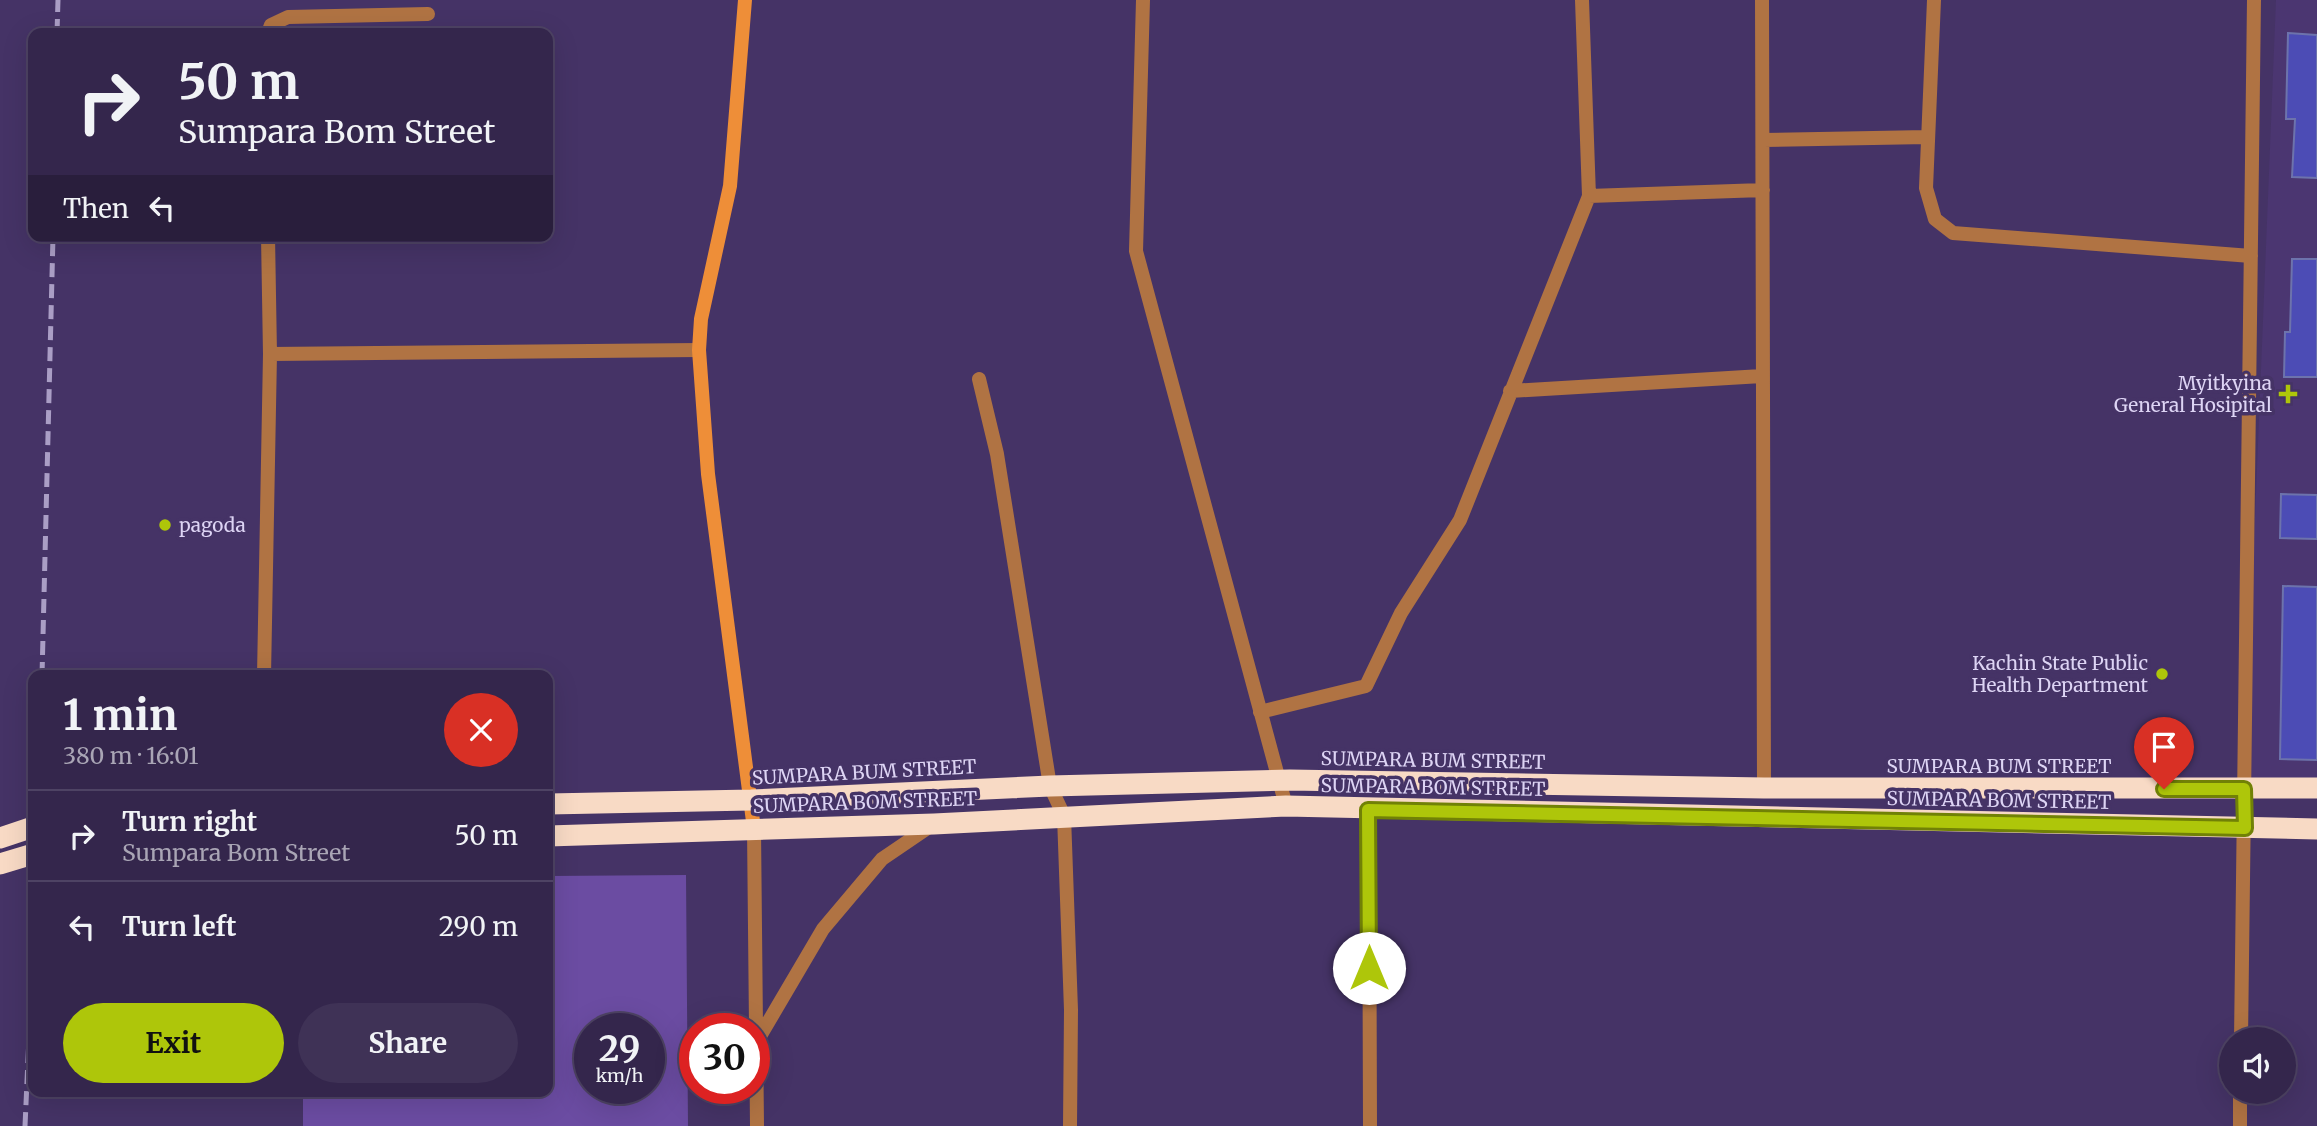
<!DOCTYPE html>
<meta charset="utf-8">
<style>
:root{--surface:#34264c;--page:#3f3256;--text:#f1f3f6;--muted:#a9a5b5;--line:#4e4364;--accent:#aec60a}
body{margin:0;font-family:Merriweather,serif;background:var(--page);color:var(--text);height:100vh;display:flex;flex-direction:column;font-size:26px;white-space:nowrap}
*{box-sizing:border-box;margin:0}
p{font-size:23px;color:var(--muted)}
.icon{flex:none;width:38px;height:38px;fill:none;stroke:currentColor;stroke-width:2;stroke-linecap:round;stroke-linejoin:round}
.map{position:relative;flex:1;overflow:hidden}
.details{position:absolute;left:28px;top:670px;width:525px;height:427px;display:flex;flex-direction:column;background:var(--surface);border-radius:14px;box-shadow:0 7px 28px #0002,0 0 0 2px var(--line)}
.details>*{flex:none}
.guide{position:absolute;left:28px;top:28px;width:525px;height:214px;border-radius:14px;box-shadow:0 7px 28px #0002,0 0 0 2px var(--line);background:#34264c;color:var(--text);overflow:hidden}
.controls{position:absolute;left:2219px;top:1027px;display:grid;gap:14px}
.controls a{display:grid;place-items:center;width:77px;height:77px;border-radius:50%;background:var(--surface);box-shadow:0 7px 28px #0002,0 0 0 2px var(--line);font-size:35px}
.speed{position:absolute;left:574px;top:1013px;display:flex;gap:14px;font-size:35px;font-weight:700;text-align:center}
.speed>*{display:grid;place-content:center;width:91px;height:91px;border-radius:50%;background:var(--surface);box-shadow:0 7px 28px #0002,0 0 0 2px var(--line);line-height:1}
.speed small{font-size:18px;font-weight:400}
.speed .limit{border:10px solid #d22;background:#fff;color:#111}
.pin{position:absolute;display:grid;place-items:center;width:60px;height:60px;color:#fff;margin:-72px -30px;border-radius:50% 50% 50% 0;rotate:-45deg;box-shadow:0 0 7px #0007}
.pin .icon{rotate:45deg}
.me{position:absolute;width:77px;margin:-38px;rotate:0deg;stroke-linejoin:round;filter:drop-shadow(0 0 5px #0008)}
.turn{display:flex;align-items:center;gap:24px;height:147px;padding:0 35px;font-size:32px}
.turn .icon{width:91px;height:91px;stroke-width:2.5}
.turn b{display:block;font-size:49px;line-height:60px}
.then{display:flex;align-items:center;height:66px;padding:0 35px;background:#0003;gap:14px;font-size:26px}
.round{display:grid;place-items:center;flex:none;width:74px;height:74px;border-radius:37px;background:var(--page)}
.head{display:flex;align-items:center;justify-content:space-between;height:119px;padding:0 35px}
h1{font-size:42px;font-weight:700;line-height:52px}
.button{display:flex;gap:14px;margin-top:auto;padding:14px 35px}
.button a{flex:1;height:80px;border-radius:42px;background:var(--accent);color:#111;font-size:28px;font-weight:700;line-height:80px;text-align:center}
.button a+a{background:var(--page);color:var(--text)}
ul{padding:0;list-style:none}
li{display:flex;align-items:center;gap:21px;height:91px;padding:0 35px;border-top:2px solid var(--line)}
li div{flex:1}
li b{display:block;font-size:26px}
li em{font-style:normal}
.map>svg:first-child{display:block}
</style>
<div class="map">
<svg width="2317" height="1126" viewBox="0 0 2317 1126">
<rect width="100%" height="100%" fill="#453366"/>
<path fill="#4b3671" d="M2276,0H2317V788L2244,789Z"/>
<path fill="#6b4ca2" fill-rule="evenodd" d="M686,875L688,1126H303V1092H548V876ZM590,1029H649V1088H590Z"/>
<path fill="#4c4cb5" stroke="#6d73ac" stroke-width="2" d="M2288,33L2317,35V178L2292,177L2295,119H2286Z
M2292,259H2317V377H2284L2285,332H2290Z
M2281,494L2317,495V539L2280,538Z
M2283,586L2317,587V760L2280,759Z"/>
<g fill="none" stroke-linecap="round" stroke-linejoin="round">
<path stroke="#b07343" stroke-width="14" d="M1143,0L1136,251L1286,806
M1582,0L1589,196
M1762,0L1764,788
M1934,0L1926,188L1935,219L1953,233L2251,256
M268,33L271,25L288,17L428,14
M1763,140L1927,137
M270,354L699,350
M979,379L997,454L1050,786L1064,816L1071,1010L1070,1126
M1510,391L1762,376
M264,676L270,354L268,236
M1260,712L1366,686L1401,613L1460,520L1589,196L1763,190
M1369,809L1370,1126
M754,829L757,1126
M2241,1040L2254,0
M756,1043L823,929L882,859L932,825
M2240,1126V1092"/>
<path stroke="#ee8e38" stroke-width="14" d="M745,0L730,186L701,319L699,350L708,474L754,829"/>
<path stroke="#f8dac5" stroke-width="21" d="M548,804L751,800L1050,786L1290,780L1764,788H2317
M548,836L934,824L1286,806L2317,829
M0,838L33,827
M0,864L33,854"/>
<path stroke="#aa9ec5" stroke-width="5" stroke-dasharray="14 7" stroke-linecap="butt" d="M57,33L58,0
M42,676L53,236
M25,1126L33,948"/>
</g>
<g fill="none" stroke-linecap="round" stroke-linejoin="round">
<g stroke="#718106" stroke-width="18">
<path id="route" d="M1369,968L1368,810L2245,828L2244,789H2164"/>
</g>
<use href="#route" stroke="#aec60a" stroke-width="12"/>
</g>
<g fill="#aec60a" stroke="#453366" stroke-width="2.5">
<path d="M2284.5 383.5h7v7h7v7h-7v7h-7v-7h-7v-7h7z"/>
<circle cx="165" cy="525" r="7"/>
<circle cx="2162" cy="674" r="7"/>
</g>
<g text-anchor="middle" stroke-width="7" stroke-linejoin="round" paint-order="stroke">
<g font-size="19" fill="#ddd4f4" stroke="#453366" text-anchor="end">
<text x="2272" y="390">Myitkyina<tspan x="2272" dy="22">General Hosipital</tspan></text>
<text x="179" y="532" text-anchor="start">pagoda</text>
<text x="2148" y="670">Kachin State Public<tspan x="2148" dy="22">Health Department</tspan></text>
</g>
<g font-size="19" fill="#ddd4f4" stroke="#453366">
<text transform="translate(1433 760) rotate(1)" y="7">SUMPARA BUM STREET</text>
<text x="1999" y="773">SUMPARA BUM STREET</text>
<text transform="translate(864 772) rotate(-3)" y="7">SUMPARA BUM STREET</text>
<text transform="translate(1433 787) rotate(1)" y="7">SUMPARA BOM STREET</text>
<text transform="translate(1999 800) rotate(1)" y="7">SUMPARA BOM STREET</text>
<text transform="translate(865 802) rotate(-2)" y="7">SUMPARA BOM STREET</text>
</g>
</g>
</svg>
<div class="controls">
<a><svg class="icon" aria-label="sound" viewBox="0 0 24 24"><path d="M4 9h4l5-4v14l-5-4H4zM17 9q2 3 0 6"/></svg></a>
</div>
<div class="speed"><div>29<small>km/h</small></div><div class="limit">30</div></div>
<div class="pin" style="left:2164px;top:789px;background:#d93025"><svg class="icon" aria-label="arrive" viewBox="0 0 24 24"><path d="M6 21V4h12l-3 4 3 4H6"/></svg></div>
<svg class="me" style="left:1369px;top:968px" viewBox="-20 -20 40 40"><circle r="19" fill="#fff"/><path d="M0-13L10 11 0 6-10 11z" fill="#aec60a"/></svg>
<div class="guide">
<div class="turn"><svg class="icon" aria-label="right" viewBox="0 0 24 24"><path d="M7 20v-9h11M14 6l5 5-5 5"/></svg><div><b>50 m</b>Sumpara Bom Street</div></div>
<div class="then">Then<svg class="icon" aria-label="left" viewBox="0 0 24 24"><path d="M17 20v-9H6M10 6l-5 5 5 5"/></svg></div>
</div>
<section class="details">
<div class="head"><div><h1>1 min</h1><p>380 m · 16:01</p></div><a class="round" style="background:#d93025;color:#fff"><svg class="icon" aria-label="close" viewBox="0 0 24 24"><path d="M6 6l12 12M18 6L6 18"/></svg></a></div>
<ul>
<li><svg class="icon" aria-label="right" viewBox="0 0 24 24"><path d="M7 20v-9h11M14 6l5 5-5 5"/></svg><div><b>Turn right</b><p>Sumpara Bom Street</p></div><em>50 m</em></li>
<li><svg class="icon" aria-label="left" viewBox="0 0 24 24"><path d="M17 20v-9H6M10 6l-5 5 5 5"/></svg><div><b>Turn left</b></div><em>290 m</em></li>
</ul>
<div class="button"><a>Exit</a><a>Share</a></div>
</section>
</div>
